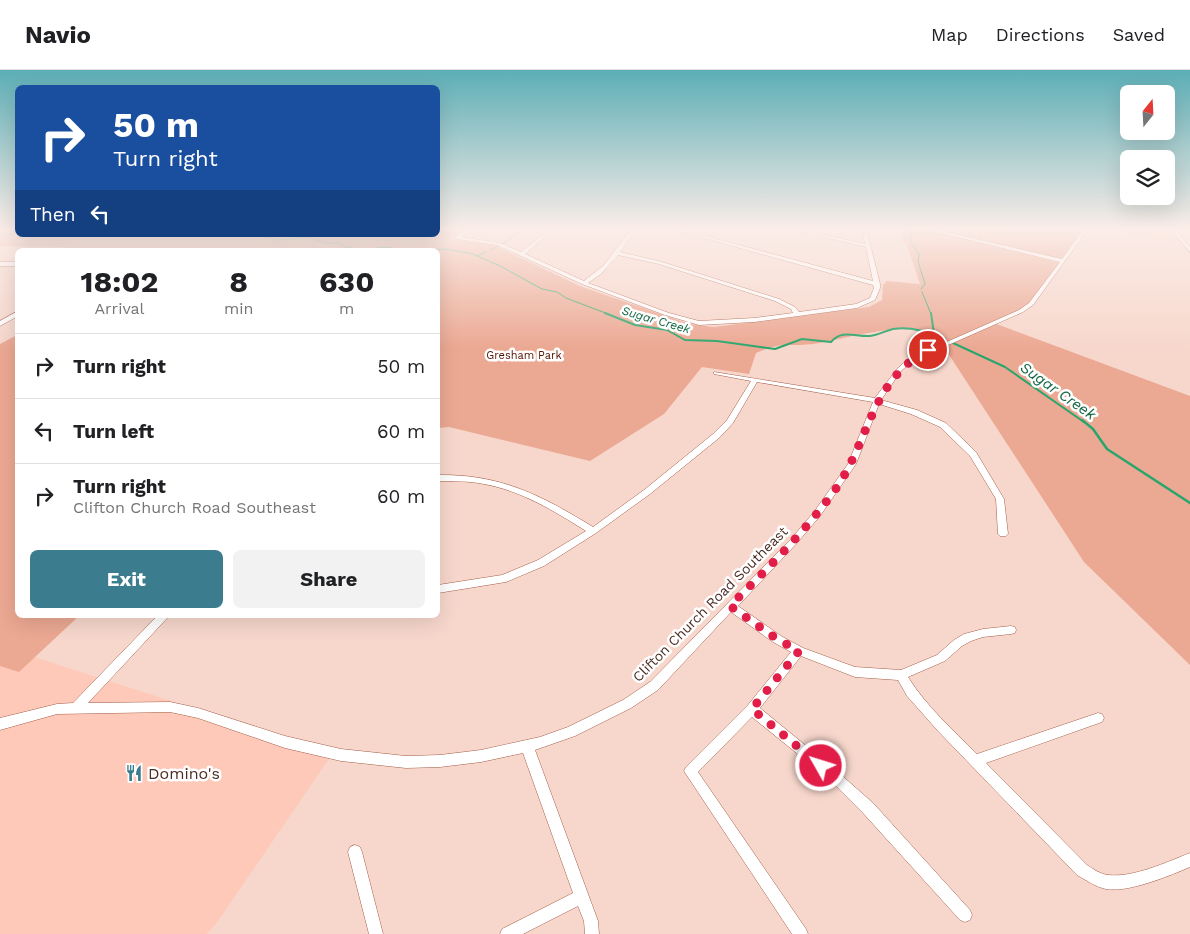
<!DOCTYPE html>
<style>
:root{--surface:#fff;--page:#f2f2f2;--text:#202124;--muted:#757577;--line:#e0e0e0;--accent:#3b7d8f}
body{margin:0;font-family:"Work Sans",sans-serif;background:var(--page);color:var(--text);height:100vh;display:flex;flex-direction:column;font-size:19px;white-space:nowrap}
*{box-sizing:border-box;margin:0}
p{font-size:16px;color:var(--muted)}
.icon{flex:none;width:28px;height:28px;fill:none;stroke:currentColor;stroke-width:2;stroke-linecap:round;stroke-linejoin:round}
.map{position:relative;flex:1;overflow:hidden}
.sheet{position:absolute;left:15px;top:178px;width:425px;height:370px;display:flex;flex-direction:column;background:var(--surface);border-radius:8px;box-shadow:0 5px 20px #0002}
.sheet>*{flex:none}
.hud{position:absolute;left:15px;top:15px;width:425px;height:152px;border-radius:8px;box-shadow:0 5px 20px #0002;background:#1a4fa0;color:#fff;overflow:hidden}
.needle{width:32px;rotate:18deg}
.tools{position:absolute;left:1120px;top:15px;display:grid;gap:10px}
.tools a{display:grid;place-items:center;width:55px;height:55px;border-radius:8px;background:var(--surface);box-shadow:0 5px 20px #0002;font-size:25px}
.pin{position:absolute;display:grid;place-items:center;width:42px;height:42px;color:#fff;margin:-21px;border:2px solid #fff;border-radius:50%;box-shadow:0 1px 5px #0007}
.me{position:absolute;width:55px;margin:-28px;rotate:309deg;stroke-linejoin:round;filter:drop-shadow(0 0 4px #0008)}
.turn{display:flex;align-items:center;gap:18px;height:105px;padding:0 15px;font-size:22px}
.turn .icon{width:65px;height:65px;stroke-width:2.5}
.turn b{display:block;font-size:35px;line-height:42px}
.then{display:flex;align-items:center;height:48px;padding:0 15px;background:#0003;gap:10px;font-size:19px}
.eta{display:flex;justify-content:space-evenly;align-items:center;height:85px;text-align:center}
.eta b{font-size:30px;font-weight:700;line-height:35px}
.button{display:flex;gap:10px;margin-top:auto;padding:10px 15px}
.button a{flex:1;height:58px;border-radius:8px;background:var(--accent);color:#fff;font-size:20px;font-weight:700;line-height:58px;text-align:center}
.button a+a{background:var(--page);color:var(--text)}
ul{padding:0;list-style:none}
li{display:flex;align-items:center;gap:15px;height:65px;padding:0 15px;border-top:1px solid var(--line)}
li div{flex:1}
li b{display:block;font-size:19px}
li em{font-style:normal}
header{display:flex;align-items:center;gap:30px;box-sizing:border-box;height:70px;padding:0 25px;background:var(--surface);border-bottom:1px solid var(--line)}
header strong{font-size:24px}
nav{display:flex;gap:28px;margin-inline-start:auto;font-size:18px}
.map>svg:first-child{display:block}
</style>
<header>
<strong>Navio</strong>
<nav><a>Map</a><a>Directions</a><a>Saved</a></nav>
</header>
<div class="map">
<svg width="1190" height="864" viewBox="0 0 1190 864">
<rect width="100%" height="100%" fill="#f7d7cc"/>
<path fill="#fec9b8" d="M1126,158H1172L1185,172L1131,166Z
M0,576L333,683L218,851L207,864H0Z"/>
<path fill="#eba892" d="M0,158H17L18,165H438V158L465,159L450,169L494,175L580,216L689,254L714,257L869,237L882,230L883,214H885L886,211L920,214L907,175L902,170L904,168L901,158H1089L1028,237L994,253L1190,326V595L1084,492L944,277C941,271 940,266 933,263C907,251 848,268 819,273C792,278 784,270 756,283L749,304L702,297L664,344L590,391L449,357L438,358V180H97L61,177L4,176H0Z
M17,265L18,545H80L19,602L0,596V274Z"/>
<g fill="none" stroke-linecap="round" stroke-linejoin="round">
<path stroke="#2aa56c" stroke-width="1" d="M911,158V173L919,184L918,191L925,214L921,219
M258,165L279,170L309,167L326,173H339L346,177L363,180L385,177L404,180
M503,174L523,158
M431,180L445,179L473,184L500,196L542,219L557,222L566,228L608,244
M491,180L498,176
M477,186L486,182
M922,222L931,244"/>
<path stroke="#2aa56c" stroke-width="2" d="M605,243L635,255L667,260L685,270L717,271L775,279L802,269L831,272C842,259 855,267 870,266C878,265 885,261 893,259C911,256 928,262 945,269
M931,243L934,264
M953,273L1005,297L1084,352"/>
<path stroke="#2aa56c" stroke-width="2.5" d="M1082,350L1093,359L1107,379L1190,433"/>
<g stroke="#a55e48" stroke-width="1">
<path id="minor" d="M468,158H473L462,167L500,173L521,182L551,158H556L525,184L584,211L604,195L632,158H637L620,182L662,192L779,229L795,237L799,242L856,234L870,228L874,218L873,215L668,158H676L873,211L866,177L786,158H795L865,174L862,158H866L880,214V218L875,230L857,238L754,252L699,255L665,245L582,214L497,175L456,169V167ZM618,185L659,194L775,231L791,239L793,243L754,248L699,251L669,243L588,213L601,204Z
M920,158H929L1062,189L1084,158H1089L1033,235L1023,242L912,291L901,301L881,330L917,340L946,353L976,382L1004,429L1008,464L1006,466H1000L998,464L996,429L970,386L940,357L911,344L879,334L856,394L820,446L797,473L738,536L781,566L803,578L855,597L901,600L937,585L954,570L964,564L983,559L1011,556L1015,557L1016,560L1015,563L1011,564L983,567L971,571L962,576L945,591L908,607C926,636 953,660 977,684L1098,643L1102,644L1104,648L1102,652L986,693L1087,795C1093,799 1100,804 1108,805C1133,808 1167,792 1190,783V797C1169,806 1128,823 1106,819C1096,817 1086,810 1077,805L938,661L907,626L898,610L855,607L801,586L760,638L839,703L873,733L970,840L972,845L970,850L965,852L960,850L863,743L831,711L752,647L698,702L806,859L808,864H792L684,701L686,697L748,635L791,582L773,572L731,542L658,620L631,638L575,666L535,680L598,851L599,864H585L584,851L578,836L523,864H500L502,859L573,823L523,683L481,692L440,697L406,698L341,691L285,678L198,648L170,642L57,644L0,660V648L57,634L73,633L158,545H170L88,633L170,632L198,638L285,666L341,679L406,686L440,685L481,680L540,667L568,657L623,630L650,612L791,469L814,442L848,394L873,332L757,312L733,353L719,368L650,424L596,463L544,496L506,512L438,523V515L502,505L538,490L586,461C554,441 522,421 484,414C469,411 454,411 438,411V405C500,404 541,425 593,457L644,420L713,364L727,350L751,311L714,304V302L875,328L897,299L908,289L1019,240L1029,233L1060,192Z
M1169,158H1174L1190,177V182Z
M0,192H18V196H0Z
M18,241V246L0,256V251Z
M355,775L360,777L362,782L383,864H369L348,782L350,777Z"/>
</g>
<use href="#minor" fill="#fff" fill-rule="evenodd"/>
</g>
<linearGradient id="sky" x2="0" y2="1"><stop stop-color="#5caeb6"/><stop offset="0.57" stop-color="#fbede8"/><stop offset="1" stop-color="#fbede8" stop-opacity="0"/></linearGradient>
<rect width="1190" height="279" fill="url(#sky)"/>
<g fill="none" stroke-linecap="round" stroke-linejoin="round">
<path stroke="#e11d48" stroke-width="9" stroke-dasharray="0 16.2" d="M821,696L752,639L799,581L777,569L730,536C767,499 804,463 835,420C869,372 871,310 928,280"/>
</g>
<defs>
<g id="restaurant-bare" transform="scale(1.35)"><path d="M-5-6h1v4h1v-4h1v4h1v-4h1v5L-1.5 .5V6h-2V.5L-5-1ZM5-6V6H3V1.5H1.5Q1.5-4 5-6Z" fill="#3b7d8f" stroke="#fff" stroke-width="2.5" paint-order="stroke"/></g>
</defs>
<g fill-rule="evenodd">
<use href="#restaurant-bare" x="134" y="703"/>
</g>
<g text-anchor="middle" stroke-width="5" stroke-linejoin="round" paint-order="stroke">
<g font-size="11" fill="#531300" stroke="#fff">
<text x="524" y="289">Gresham Park</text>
</g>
<g font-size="12" font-style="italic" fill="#126741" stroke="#fff">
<text transform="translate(656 250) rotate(16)" y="4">Sugar Creek</text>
</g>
<g font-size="14" fill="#4c2d23" stroke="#fff">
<text transform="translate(710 534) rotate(-45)" y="5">Clifton Church Road Southeast</text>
</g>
<g font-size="15" font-style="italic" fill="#126741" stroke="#fff">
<text transform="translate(1058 321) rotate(35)" y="5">Sugar Creek</text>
</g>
<g font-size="16" fill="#4c2d23" stroke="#fff" text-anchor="start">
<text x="148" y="709">Domino's</text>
</g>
</g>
</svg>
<div class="tools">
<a><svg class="needle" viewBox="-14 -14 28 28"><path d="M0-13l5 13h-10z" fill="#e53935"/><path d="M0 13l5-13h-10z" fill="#757577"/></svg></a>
<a><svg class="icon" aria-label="layers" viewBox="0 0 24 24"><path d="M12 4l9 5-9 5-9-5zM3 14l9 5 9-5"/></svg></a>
</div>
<div class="pin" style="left:928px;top:280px;background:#d93025"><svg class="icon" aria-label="arrive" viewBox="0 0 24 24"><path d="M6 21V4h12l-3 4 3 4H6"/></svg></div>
<svg class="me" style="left:821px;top:696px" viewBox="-20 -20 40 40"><circle r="17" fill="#e11d48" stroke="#fff" stroke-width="3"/><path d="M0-11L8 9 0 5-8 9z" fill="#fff"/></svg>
<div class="hud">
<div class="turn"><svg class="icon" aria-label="right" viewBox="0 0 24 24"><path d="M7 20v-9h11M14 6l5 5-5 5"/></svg><div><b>50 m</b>Turn right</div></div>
<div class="then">Then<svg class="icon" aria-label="left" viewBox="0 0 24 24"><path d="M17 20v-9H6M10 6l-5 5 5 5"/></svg></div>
</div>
<section class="sheet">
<div class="eta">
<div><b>18:02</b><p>Arrival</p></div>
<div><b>8</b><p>min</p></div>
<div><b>630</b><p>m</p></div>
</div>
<ul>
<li><svg class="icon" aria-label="right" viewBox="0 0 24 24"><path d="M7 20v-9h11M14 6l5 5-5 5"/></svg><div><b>Turn right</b></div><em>50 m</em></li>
<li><svg class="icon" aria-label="left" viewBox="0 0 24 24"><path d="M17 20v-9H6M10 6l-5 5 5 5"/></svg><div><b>Turn left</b></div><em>60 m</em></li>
<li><svg class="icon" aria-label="right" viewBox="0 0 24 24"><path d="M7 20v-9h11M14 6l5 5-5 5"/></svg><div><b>Turn right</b><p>Clifton Church Road Southeast</p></div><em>60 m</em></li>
</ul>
<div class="button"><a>Exit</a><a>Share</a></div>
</section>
</div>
